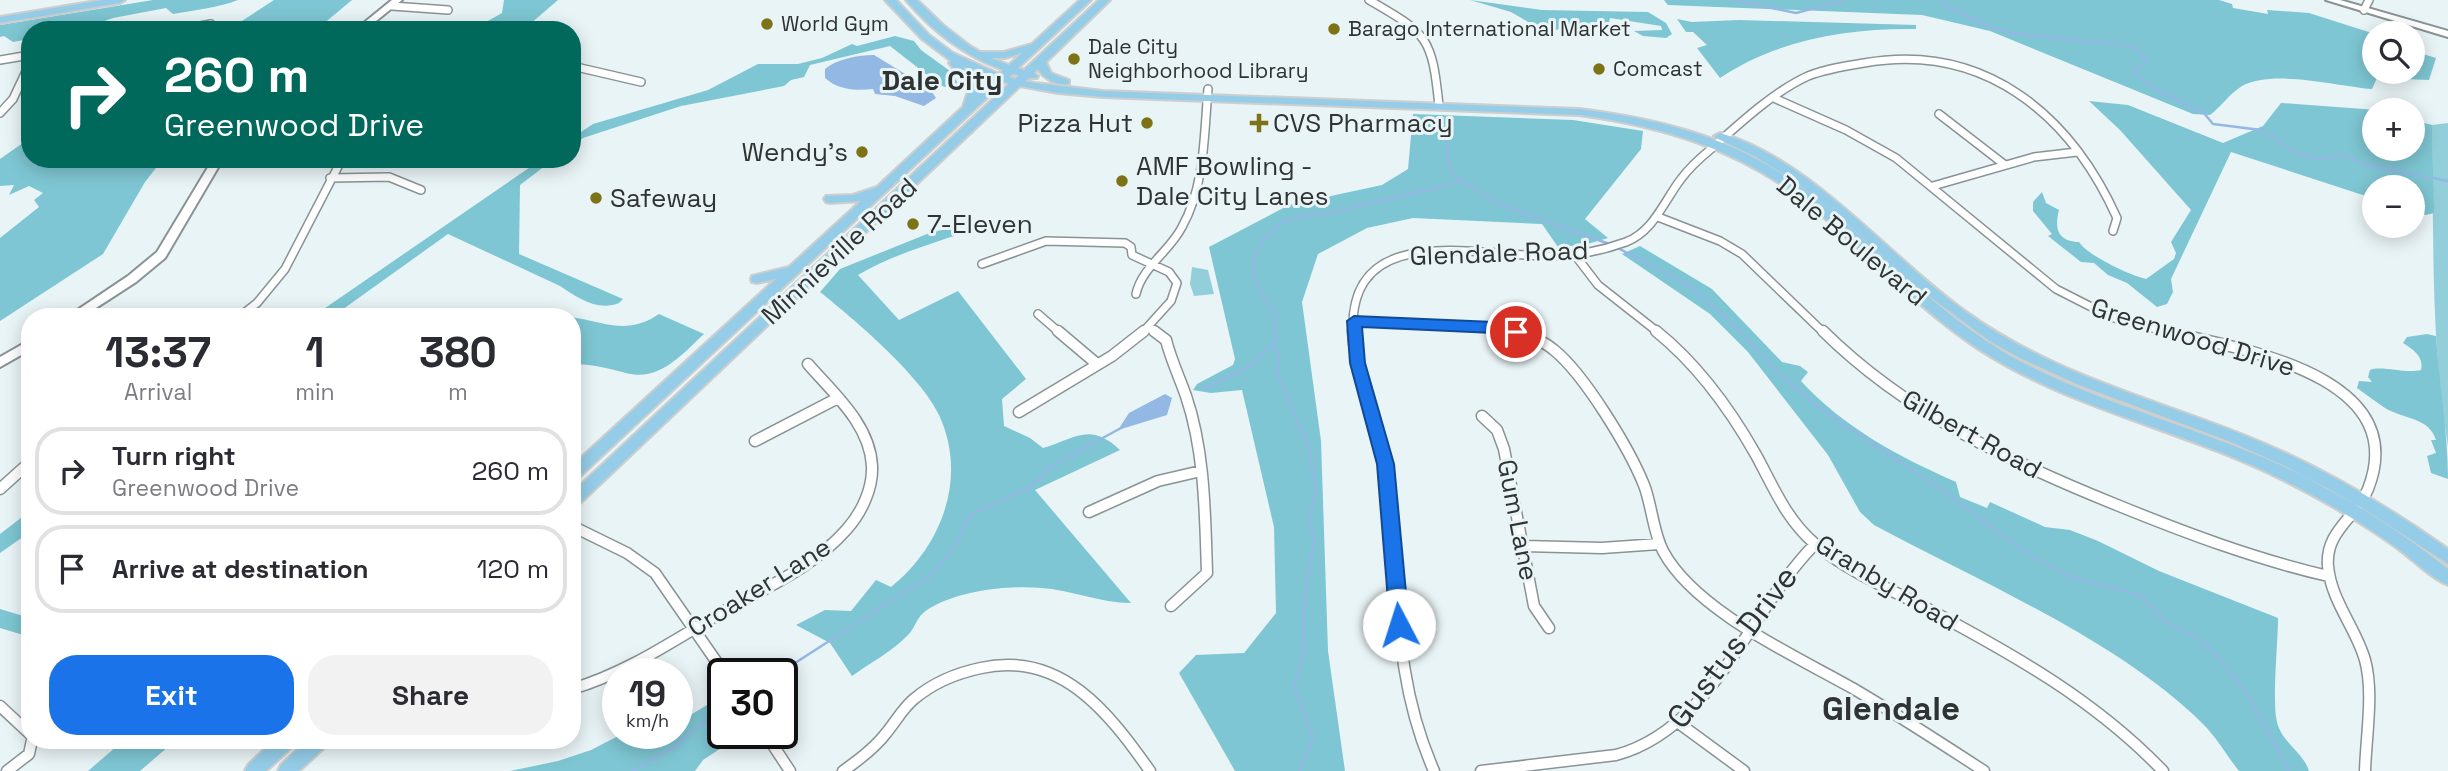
<!DOCTYPE html>
<meta charset="utf-8">
<style>
:root{--surface:#fff;--page:#f2f2f3;--text:#2b2b33;--muted:#7c7c81;--line:#e1e1e2;--accent:#1a73e8}
body{margin:0;font-family:"Space Grotesk",sans-serif;background:var(--page);color:var(--text);height:100vh;display:flex;flex-direction:column;font-size:26px;white-space:nowrap}
*{box-sizing:border-box;margin:0}
p{font-size:23px;color:var(--muted)}
.icon{flex:none;width:38px;height:38px;fill:none;stroke:currentColor;stroke-width:2;stroke-linecap:round;stroke-linejoin:round}
.map{position:relative;flex:1;overflow:hidden}
.sheet{position:absolute;left:21px;top:308px;width:560px;height:441px;display:flex;flex-direction:column;background:var(--surface);border-radius:28px;box-shadow:0 4px 18px #0003}
.sheet>*{flex:none}
.banner{position:absolute;left:21px;top:21px;width:560px;height:147px;border-radius:28px;box-shadow:0 4px 18px #0003;background:#00695c;color:#fff;overflow:hidden}
.tools{position:absolute;left:2362px;top:21px;display:grid;gap:14px}
.tools a{display:grid;place-items:center;width:63px;height:63px;border-radius:50%;background:var(--surface);box-shadow:0 4px 18px #0003;font-size:35px}
.speed{position:absolute;left:602px;top:658px;display:flex;gap:14px;font-size:35px;font-weight:700;text-align:center}
.speed>*{display:grid;place-content:center;width:91px;height:91px;border-radius:50%;background:var(--surface);box-shadow:0 4px 18px #0003;line-height:1}
.speed small{font-size:18px;font-weight:400}
.speed .limit{border:4px solid #111;border-radius:10px;background:#fff;color:#111}
.pin{position:absolute;display:grid;place-items:center;width:60px;height:60px;color:#fff;margin:-30px;border:4px solid #fff;border-radius:50%;box-shadow:0 2px 7px #0007}
.me{position:absolute;width:77px;margin:-38px;rotate:355deg;stroke-linejoin:round;filter:drop-shadow(0 0 5px #0008)}
.turn{display:flex;align-items:center;gap:24px;height:147px;padding:0 28px;font-size:32px}
.turn .icon{width:91px;height:91px;stroke-width:2.5}
.turn b{display:block;font-size:49px;line-height:60px}
.eta{display:flex;justify-content:space-evenly;align-items:center;height:119px;text-align:center}
.eta b{font-size:42px;font-weight:700;line-height:49px}
.cta{display:flex;gap:14px;margin-top:auto;padding:14px 28px}
.cta a{flex:1;height:80px;border-radius:28px;background:var(--accent);color:#fff;font-size:28px;font-weight:700;line-height:80px;text-align:center}
.cta a+a{background:var(--page);color:var(--text)}
ul{padding:0;list-style:none}
li{display:flex;align-items:center;gap:21px;height:88px;margin:0 14px 10px;padding:0 14px;border:4px solid var(--line);border-radius:28px}
li div{flex:1}
li b{display:block;font-size:26px}
li em{font-style:normal}
.map>svg:first-child{display:block}
</style>
<div class="map">
<svg width="2448" height="771" viewBox="0 0 2448 771">
<rect width="100%" height="100%" fill="#e9f4f6"/>
<path fill="#93cfda" d="M2448,123V446C2430,341 2434,232 2432,125Z
M1192,267L1208,270L1214,294L1194,296L1190,284Z"/>
<path fill="#7ec6d3" d="M153,0H238C221,7 191,11 173,14L166,8L113,18L79,30H30V39L13,42L4,36L0,37V25Z
M274,0H352L316,30H228Z
M504,0H558L523,30H472L502,13Z
M1470,0L1542,10L1648,12L1666,23L1672,34L1666,38L1643,36L1634,31L1662,30L1661,26L1610,18L1608,28L1568,26L1547,33L1511,12Z
M1664,0H2219L2232,4L2233,8L2268,14L2267,10L2309,13L2375,34V72H2413V51L2436,58L2429,80L2377,78L2372,89C2337,86 2273,69 2242,86C2229,94 2222,106 2210,115L2193,114L1990,31L1922,15L1668,5Z
M1677,19L1692,22L1739,20L1916,25V29C1848,28 1776,40 1720,78L1697,48L1707,45L1693,32H1686Z
M895,36L914,41L921,50L950,71L958,83L945,87L940,85L890,46L810,65L804,77L791,80L784,86L681,106L583,138L572,146V138L593,124L708,90L758,64H798L822,58L852,44L857,46Z
M2089,101L2128,105L2223,143L2263,126L2281,103L2377,110L2375,149H2413V120L2432,125L2434,213L2426,215L2413,211V187H2375V199L2231,152L2171,279L2173,292L2167,304L2157,307L2127,283L2108,275L2094,263L2081,262L2048,236L2052,234L2033,211V202L2042,192L2046,203L2059,210C2054,229 2058,241 2079,242C2087,255 2129,275 2146,279L2174,259L2176,253L2171,242L2191,210L2120,130Z
M1413,114L1573,120L1643,131L1641,149L1585,219L1608,238L1584,245L1558,247L1542,224L1413,218L1367,228L1318,254L1302,302L1321,441L1328,651L1345,771H1235L1179,673L1196,655L1244,653L1276,613L1274,527L1242,390L1211,393L1193,390L1197,384L1233,365L1235,359L1209,247L1289,205L1382,185L1408,169Z
M30,138V159H163L145,182L103,254L0,321V238L39,207L34,200L43,193L29,186L9,195L14,185L0,186V159Z
M542,159H554L520,185L519,254L623,299L619,303C598,312 576,297 560,286L448,234L332,317H312Z
M991,220L996,222C949,239 901,250 858,275L899,320L958,291L1026,379L1002,399L1004,426L1030,438L1043,448C1074,439 1090,421 1120,450L1035,490L1131,603C1100,603 1072,590 1042,588C1007,585 956,591 927,610C916,617 916,627 908,635C893,651 870,663 852,676L830,643L796,625L825,610L851,611L876,580L891,587C942,546 968,477 939,415C921,376 854,319 820,292L840,269L932,232Z
M1640,246L1712,289L1782,362L1800,366L1808,372L1801,381C1843,427 1899,457 1956,482L1960,497L1987,508L1990,502L2045,527L2070,530L2098,541L2159,571L2278,618C2278,643 2272,702 2277,722C2282,743 2303,752 2309,771H2239C2227,756 2217,738 2203,724C2120,641 1978,581 1874,525L1860,512L1828,455L1748,352L1710,314L1622,254Z
M659,314L704,334C682,354 660,382 626,373C607,368 592,364 572,364V317H545C591,311 618,342 659,314Z
M2427,334L2436,336C2439,384 2448,431 2448,479L2431,473L2427,456L2436,453L2431,440H2436C2429,417 2403,419 2385,408C2376,402 2367,395 2357,388L2359,381L2372,382L2368,377L2370,370C2381,365 2405,374 2421,370C2424,357 2414,350 2403,343L2407,337Z
M30,511V532L0,553V534Z
M0,609L30,618V637L0,628Z
M717,699L723,708V733L741,735L703,760L695,771H510L558,761L591,750L624,733H677V723Z
M124,740H176L140,771H88Z"/>
<path fill="#92b8e3" d="M874,55L930,89L936,98L924,106L895,96L875,94L873,89C857,91 838,90 825,78V69C837,59 858,55 874,55Z
M1165,394L1172,398L1167,415L1118,430L1129,413Z"/>
<g fill="none" stroke-linecap="round" stroke-linejoin="round">
<path stroke="#92b8e3" stroke-width="2.5" d="M1734,0L1796,13L1844,0
M1942,0L1946,6L1993,28L2012,33L2132,46L2143,55L2146,63L2133,70L2155,89L2203,112L2213,124L2261,130L2295,152L2319,159L2344,155L2366,165L2448,181
M1437,122L1448,142L1449,166L1456,177L1499,204L1612,245
M1618,248L1689,286L1730,321L1777,372L1819,408L1945,492L2028,554L2069,576L2140,595L2168,624L2196,637L2212,650L2247,693L2289,771
M1203,389L1249,367L1270,347
M778,674L930,576L954,548L970,515L1030,487L1053,465L1121,428
M633,771L674,747L717,712
M1300,771L1313,737L1294,686L1304,649L1305,595L1314,541L1309,519L1316,492L1309,448L1277,373L1279,353L1271,346L1277,337L1273,329L1277,315C1267,302 1257,290 1254,273C1250,250 1273,223 1295,218C1312,213 1331,214 1348,209C1386,198 1424,192 1462,181"/>
<g stroke="#899395" stroke-width="10">
<path id="street-far1" d="M1369,0C1428,34 1432,37 1439,106
M392,6L448,10
M2364,10L2369,0
M178,30L211,24
M0,60L30,55
M572,66L641,82
M1776,99L1846,130L1896,158L2056,289L2111,317L2172,333
M0,113L13,99L30,63
M1939,114L2005,165
M330,178L389,177L421,190
M1933,186L2034,157L2077,152
M1658,217L1720,241L1742,254L1824,333
M1575,255L1598,285L1659,333
M982,264L1046,241L1125,243L1131,247L1132,255L1169,272L1177,283L1171,301L1142,333
M1136,294C1142,267 1170,251 1182,227C1205,186 1204,135 1208,89
M1038,314L1060,333
M239,317L257,303L285,269L342,159
M1354,321L1494,327L1517,333
M1150,328L1157,333
M1353,333C1348,220 1476,256 1549,256C1575,256 1601,251 1626,242C1654,231 1664,201 1681,179C1689,168 1700,158 1711,149C1739,124 1773,92 1808,76C1826,69 1845,66 1864,63C1984,42 2070,114 2117,218L2113,231"/>
</g>
<g stroke="#899395" stroke-width="13">
<path id="street" d="M1058,331L1097,364
M1154,331L1166,340C1171,360 1179,376 1186,396C1205,452 1205,514 1207,573L1171,606
M1353,331C1355,378 1380,420 1386,466C1402,574 1388,667 1434,771
M1510,331C1526,335 1541,339 1554,350C1584,374 1629,448 1644,485C1652,506 1653,532 1663,551C1695,611 1796,656 1854,689C1898,715 1941,743 1984,771
M1656,331C1697,364 1730,409 1756,455C1773,486 1786,519 1814,543C1847,571 1890,589 1928,609C2014,655 2095,700 2163,771
M1823,331C1906,413 2010,462 2117,505C2186,533 2255,559 2328,576
M2164,331C2237,348 2413,374 2368,489C2356,518 2325,531 2328,566C2331,601 2356,628 2365,660C2374,693 2366,736 2365,771
M1019,412L1112,356L1144,331
M1482,416L1497,430L1504,449L1534,606L1549,628
M755,441L836,399
M0,489L30,462
M1089,512L1158,481L1201,471
M572,526L627,553L655,573L725,674
M1524,546L1602,548L1659,544
M572,689C626,673 671,642 719,614C763,589 813,568 847,529C862,512 873,488 872,466C870,424 833,393 808,364
M0,706L30,734
M1680,724L1744,771
M765,733L790,771
M7,771L29,754L32,740
M843,771C859,760 875,748 887,732C896,721 903,708 914,699C933,683 957,673 981,668C1061,650 1109,713 1150,771
M1481,771L1616,755C1713,729 1748,612 1815,544"/>
</g>
<g stroke="#899395" stroke-width="4">
<path id="secondary" d="M392,0H402L365,30H355Z
M2326,0H2340L2448,31V37Z
M213,159H223L165,258L136,282L82,317H67L128,276L157,252Z
M30,340V350L0,367V357Z"/>
</g>
<g stroke="#cdcece" stroke-width="4">
<path id="primary" d="M102,0H125L120,3L0,23V17Z
M885,0H896L929,35L953,53L999,74L1003,70C965,56 932,31 906,0H917L943,25L970,46L980,52H1004L1032,44L1080,0H1091L1018,68L1024,70L1099,0H1110L1046,62L1051,73L1069,80V84C1057,86 1044,79 1038,69L1034,73L1038,76L1037,78H1029L1025,81L1035,83L1103,91L1579,109C1652,118 1726,135 1788,178C1869,233 1930,312 2016,359C2095,401 2181,423 2262,457C2329,485 2391,524 2448,569V585C2430,578 2413,559 2397,548C2361,522 2323,500 2283,480C2184,430 2071,410 1977,348C1914,306 1863,248 1804,201C1738,149 1661,126 1579,115L1103,97L1058,93L1020,86L577,506L572,508V493L1009,84L1004,82L577,479L572,481V466L776,279L757,283L752,282L751,279L752,276L789,267L861,201L830,203L826,202L824,199L826,196L853,195L877,187L963,107L969,88L949,63L951,61L922,39ZM1022,53L1009,65L991,58H1005ZM963,67L994,79L979,93L981,88ZM1013,74L1019,75L1015,79L1009,77Z
M1720,133C1813,160 1889,257 1966,312C2049,372 2147,397 2241,434C2315,463 2383,503 2448,549V564L2367,511L2287,467L2231,442L2079,385L2020,358L1991,342L1922,291L1826,206L1793,180L1756,157L1716,138L1714,136Z
M274,740H296L293,746L266,771H245L248,765Z
M307,740H329L326,746L299,771H278L281,765Z"/>
</g>
<use href="#street-far1" stroke="#fff" stroke-width="7"/>
<use href="#street" stroke="#fff" stroke-width="10"/>
<use href="#secondary" fill="#fff" fill-rule="evenodd"/>
<use href="#primary" fill="#95cde8" fill-rule="evenodd"/>
</g>
<path fill="#1a73e8" stroke="#114b97" stroke-width="2" d="M1354,316L1494,322L1521,328L1524,332L1516,337L1494,333L1362,327L1365,363L1394,464L1409,625L1406,631H1393L1390,625L1377,464L1350,363L1347,321Z"/>
<g fill="#7d7316" stroke="#e9f4f6" stroke-width="2.5">
<circle cx="767" cy="24" r="7"/>
<circle cx="1334" cy="29" r="7"/>
<circle cx="1074" cy="59" r="7"/>
<circle cx="1599" cy="69" r="7"/>
<circle cx="1147" cy="123" r="7"/>
<path d="M1255.5 112.5h7v7h7v7h-7v7h-7v-7h-7v-7h7z"/>
<circle cx="862" cy="152" r="7"/>
<circle cx="1122" cy="181" r="7"/>
<circle cx="596" cy="198" r="7"/>
<circle cx="913" cy="224" r="7"/>
</g>
<g text-anchor="middle" stroke-width="6" stroke-linejoin="round" paint-order="stroke">
<g font-size="21" fill="#2f3333" stroke="#e9f4f6" text-anchor="start">
<text x="781" y="31">World Gym</text>
<text x="1348" y="36">Barago International Market</text>
<text x="1088" y="54">Dale City<tspan x="1088" dy="24">Neighborhood Library</tspan></text>
<text x="1613" y="76">Comcast</text>
</g>
<g font-size="26" fill="#2f3333" stroke="#e9f4f6" text-anchor="start">
<text x="1133" y="132" text-anchor="end">Pizza Hut</text>
<text x="1273" y="132">CVS Pharmacy</text>
<text x="848" y="161" text-anchor="end">Wendy's</text>
<text x="1136" y="175">AMF Bowling -<tspan x="1136" dy="30">Dale City Lanes</tspan></text>
<text x="610" y="207">Safeway</text>
<text x="927" y="233">7-Eleven</text>
</g>
<g font-size="26" fill="#2f3333" stroke="#e9f4f6">
<text transform="translate(1852 241) rotate(40)" y="9">Dale Boulevard</text>
<text transform="translate(839 251) rotate(-43)" y="9">Minnieville Road</text>
<text transform="translate(1499 253) rotate(-2)" y="9">Glendale Road</text>
<text transform="translate(2193 337) rotate(17)" y="9">Greenwood Drive</text>
<text transform="translate(1972 434) rotate(29)" y="9">Gilbert Road</text>
<text transform="translate(1518 520) rotate(79)" y="9">Gum Lane</text>
<text transform="translate(1887 583) rotate(31)" y="9">Granby Road</text>
<text transform="translate(759 587) rotate(-32)" y="9">Croaker Lane</text>
</g>
<g font-size="28" font-weight="bold" fill="#2f3333" stroke="#e9f4f6">
<text x="942" y="90">Dale City</text>
</g>
<g font-size="32" fill="#2f3333" stroke="#e9f4f6">
<text transform="translate(1732 647) rotate(-53)" y="11">Gustus Drive</text>
</g>
<g font-size="33" font-weight="bold" fill="#2f3333" stroke="#e9f4f6">
<text x="1891" y="720">Glendale</text>
</g>
</g>
</svg>
<div class="tools">
<a><svg class="icon" aria-label="search" viewBox="0 0 24 24"><circle cx="10" cy="10" r="6"/><path d="M15 15l6 6"/></svg></a>
<a>+</a>
<a>−</a>
</div>
<div class="speed"><div>19<small>km/h</small></div><div class="limit">30</div></div>
<div class="pin" style="left:1516px;top:332px;background:#d93025"><svg class="icon" aria-label="arrive" viewBox="0 0 24 24"><path d="M6 21V4h12l-3 4 3 4H6"/></svg></div>
<svg class="me" style="left:1399px;top:625px" viewBox="-20 -20 40 40"><circle r="19" fill="#fff"/><path d="M0-13L10 11 0 6-10 11z" fill="#1a73e8"/></svg>
<div class="banner">
<div class="turn"><svg class="icon" aria-label="right" viewBox="0 0 24 24"><path d="M7 20v-9h11M14 6l5 5-5 5"/></svg><div><b>260 m</b>Greenwood Drive</div></div>
</div>
<section class="sheet">
<div class="eta">
<div><b>13:37</b><p>Arrival</p></div>
<div><b>1</b><p>min</p></div>
<div><b>380</b><p>m</p></div>
</div>
<ul>
<li><svg class="icon" aria-label="right" viewBox="0 0 24 24"><path d="M7 20v-9h11M14 6l5 5-5 5"/></svg><div><b>Turn right</b><p>Greenwood Drive</p></div><em>260 m</em></li>
<li><svg class="icon" aria-label="arrive" viewBox="0 0 24 24"><path d="M6 21V4h12l-3 4 3 4H6"/></svg><div><b>Arrive at destination</b></div><em>120 m</em></li>
</ul>
<div class="cta"><a>Exit</a><a>Share</a></div>
</section>
</div>
